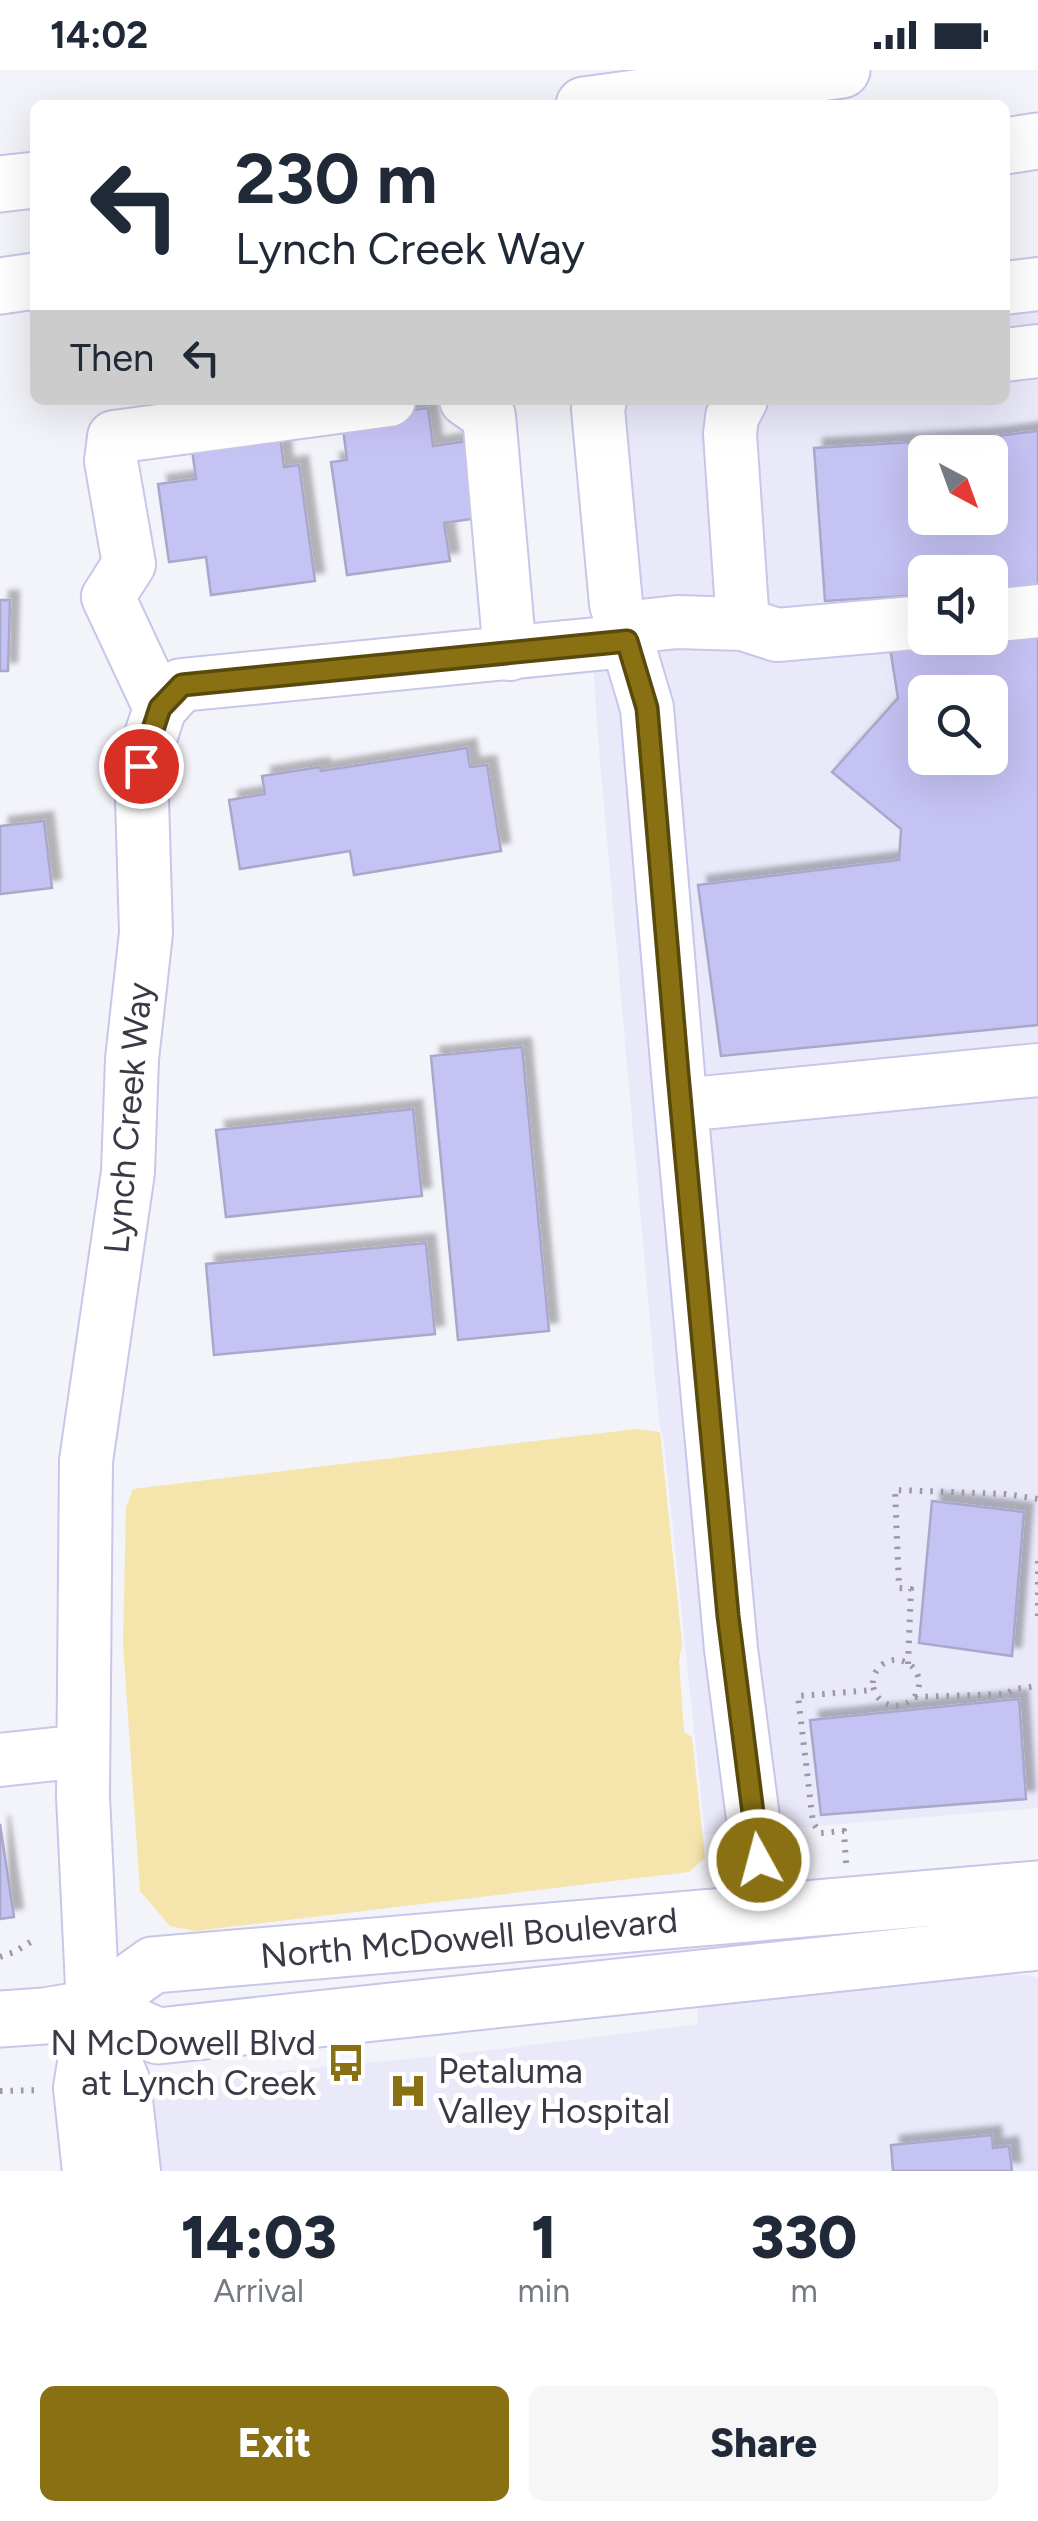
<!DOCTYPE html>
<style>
:root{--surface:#fff;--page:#f6f6f7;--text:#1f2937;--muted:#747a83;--accent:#897113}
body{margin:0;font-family:Figtree,sans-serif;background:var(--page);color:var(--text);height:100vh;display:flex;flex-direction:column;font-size:38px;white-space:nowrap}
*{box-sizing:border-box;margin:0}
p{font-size:32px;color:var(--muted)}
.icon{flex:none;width:55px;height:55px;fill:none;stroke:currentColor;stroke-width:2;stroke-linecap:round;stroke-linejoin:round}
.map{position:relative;height:2101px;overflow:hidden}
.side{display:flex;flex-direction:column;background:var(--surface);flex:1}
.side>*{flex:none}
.banner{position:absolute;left:30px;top:30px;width:980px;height:305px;border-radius:15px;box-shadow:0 10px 40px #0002;background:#fff;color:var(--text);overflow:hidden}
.needle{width:65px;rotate:139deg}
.buttons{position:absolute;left:908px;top:365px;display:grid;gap:20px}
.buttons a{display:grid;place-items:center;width:100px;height:100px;border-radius:15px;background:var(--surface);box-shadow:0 10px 40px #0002;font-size:50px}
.pin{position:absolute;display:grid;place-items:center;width:85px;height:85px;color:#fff;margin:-42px;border:5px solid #fff;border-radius:50%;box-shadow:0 2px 10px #0007}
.me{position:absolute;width:110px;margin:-55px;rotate:353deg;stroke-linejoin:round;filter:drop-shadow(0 0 8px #0008)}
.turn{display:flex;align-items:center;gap:35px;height:210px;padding:0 40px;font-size:45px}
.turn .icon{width:130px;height:130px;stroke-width:2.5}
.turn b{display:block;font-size:70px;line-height:85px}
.then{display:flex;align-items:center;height:95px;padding:0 40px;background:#0003;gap:20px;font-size:38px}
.eta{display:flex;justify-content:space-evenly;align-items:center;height:170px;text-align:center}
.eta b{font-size:60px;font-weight:800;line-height:70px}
.button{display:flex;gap:20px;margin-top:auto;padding:20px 40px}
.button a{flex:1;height:115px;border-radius:15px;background:var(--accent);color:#fff;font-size:40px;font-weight:800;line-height:115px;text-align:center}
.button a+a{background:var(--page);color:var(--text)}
.status{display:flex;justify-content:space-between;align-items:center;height:70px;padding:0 50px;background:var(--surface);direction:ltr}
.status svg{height:28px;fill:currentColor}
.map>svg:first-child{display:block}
</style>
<div class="status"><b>14:02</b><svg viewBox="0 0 49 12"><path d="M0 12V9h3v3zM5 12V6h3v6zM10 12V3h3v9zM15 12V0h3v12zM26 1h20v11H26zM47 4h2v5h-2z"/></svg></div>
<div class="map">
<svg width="1038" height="2101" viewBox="0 0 1038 2101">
<defs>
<filter id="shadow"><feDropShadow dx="9" dy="-9" stdDeviation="2.5" flood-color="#0004"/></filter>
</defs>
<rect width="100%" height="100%" fill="#f3f3fa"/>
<path fill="#e9e9fa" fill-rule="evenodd" d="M1038,189V1738L705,1765L664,1373L659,1352L598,669L576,330H1005V193ZM925,382H990V448H925ZM925,502H990V568H925ZM925,622H990V688H925Z
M996,1903L1033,1906L1038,1908V2101H76L59,2030L170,2012L449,1985L698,1954L697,1930Z"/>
<path fill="#f5e4ac" d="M636,1359L660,1362L682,1573L679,1592L684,1662L692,1667L705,1788L689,1802L195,1861L170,1856L140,1821L123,1574L126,1437L133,1419Z"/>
<path fill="#c5c2f4" stroke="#aaa8ca" stroke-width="2.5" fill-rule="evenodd" filter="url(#shadow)" d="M428,338L433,376L467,371L478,448L444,453L450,491L347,505L331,392L347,390L342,350Z
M279,359L284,397L299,395L315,511L211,525L206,487L169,492L158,414L196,409L191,372Z
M1038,361V517L990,520V502H925V525L825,531L814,378L980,368ZM925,382H990V448H925Z
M0,530H10L8,601H0Z
M1038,567V955L721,986L698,815L899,790L901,759L832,702L898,628L890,578ZM925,622H990V688H925Z
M467,678L470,697L487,695L501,781L354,805L350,781L240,799L229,730L265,724L262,706L320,697L321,701Z
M44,751L52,818L0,824V756Z
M522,977L549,1261L458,1270L431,986Z
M413,1039L422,1126L226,1147L216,1060Z
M426,1173L435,1264L214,1285L206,1194Z
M932,1431L1024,1442L1012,1586L919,1573Z
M1019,1629L1026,1729L821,1745L810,1650Z
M0,1754L14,1847L0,1849Z
M992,2065L993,2078L1009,2076L1012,2101H893L891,2075Z"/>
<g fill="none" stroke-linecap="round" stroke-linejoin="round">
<g stroke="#c8c6e9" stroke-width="56">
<path id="minor" d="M1005,218L1038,214
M1005,285L1038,281
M466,330L489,346L510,584
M600,330L598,339L616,534L647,638L678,1004L731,1579L760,1802L756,1843
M741,330L732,347L730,364L743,554
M990,546L1038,541
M623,558L677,552L743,554L777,565L925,552
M160,638L108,527L129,494L111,391L114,367L389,330
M682,1035L1038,1000
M0,1690L83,1681
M94,1940L124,2013L134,2101
M89,2101L80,2018L93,1938L83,1726L86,1391L128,1102L132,989L146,863L141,696L160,638L181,615L627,571"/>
</g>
<g stroke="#c8c6e9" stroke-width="59">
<path id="major" d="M93,1938L158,1966L1038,1872
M0,1949L44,1946L93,1938L153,1895L1038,1819"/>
</g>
<g stroke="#c8c6e9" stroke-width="59">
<path id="highway" d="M584,35L842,0
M1005,76L1038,71
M0,114L35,110
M0,216L35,211"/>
</g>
<path stroke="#9a99a4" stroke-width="6" stroke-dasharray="2.5 8" stroke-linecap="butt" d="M1038,1491V1546
M873 1613a23 23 0 1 1 46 0a23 23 0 1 1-46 0Z
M908,1594L911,1519L899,1518L895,1420L1006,1424L1038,1429
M915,1627L1006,1624L1014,1619L1038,1616
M846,1793L844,1761L820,1763L813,1753L798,1626L874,1620
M0,1887L14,1882L34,1870
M0,2021L39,2020"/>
<use href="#minor" stroke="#fff" stroke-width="52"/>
<use href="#major" stroke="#fff" stroke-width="55"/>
<use href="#highway" stroke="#fff" stroke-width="55"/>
</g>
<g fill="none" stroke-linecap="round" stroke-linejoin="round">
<g stroke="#59490c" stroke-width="25">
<path id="route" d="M141,696L160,638L182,615L627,571L647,638L678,1004L728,1546L759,1790"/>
</g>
<use href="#route" stroke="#897113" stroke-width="18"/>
</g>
<defs>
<g id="bus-bare" transform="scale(3)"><path d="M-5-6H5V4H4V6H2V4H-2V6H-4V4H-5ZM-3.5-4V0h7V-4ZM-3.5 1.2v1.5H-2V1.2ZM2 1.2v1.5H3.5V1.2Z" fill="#897113" stroke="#fff" stroke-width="2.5" paint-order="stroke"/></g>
<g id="hospital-bare" transform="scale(3)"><path d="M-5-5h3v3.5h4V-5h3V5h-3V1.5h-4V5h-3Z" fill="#897113" stroke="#fff" stroke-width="2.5" paint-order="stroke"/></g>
</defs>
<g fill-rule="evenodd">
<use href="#bus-bare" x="346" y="1993"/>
<use href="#hospital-bare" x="408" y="2021"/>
</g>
<g text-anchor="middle" stroke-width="10" stroke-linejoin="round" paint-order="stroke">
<g font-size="35" fill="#3a3947" stroke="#fff">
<text transform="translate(128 1048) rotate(-85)" y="12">Lynch Creek Way</text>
<text transform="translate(469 1868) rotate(-5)" y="12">North McDowell Boulevard</text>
</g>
<g font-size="35" fill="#3a3947" stroke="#fff" text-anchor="end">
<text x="316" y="1985">N McDowell Blvd<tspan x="316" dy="40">at Lynch Creek</tspan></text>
<text x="438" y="2013" text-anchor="start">Petaluma<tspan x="438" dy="40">Valley Hospital</tspan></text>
</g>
</g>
</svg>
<div class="buttons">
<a><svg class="needle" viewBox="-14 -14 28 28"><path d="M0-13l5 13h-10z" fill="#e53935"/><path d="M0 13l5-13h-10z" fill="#747a83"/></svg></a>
<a><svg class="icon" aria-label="sound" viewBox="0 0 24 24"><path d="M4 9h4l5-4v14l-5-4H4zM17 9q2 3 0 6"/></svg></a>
<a><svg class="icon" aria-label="search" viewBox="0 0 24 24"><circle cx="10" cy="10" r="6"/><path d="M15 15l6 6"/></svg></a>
</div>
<div class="pin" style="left:141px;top:696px;background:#d93025"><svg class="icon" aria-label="arrive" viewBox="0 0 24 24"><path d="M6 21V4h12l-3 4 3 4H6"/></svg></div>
<svg class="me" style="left:759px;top:1790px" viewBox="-20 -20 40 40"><circle r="17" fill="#897113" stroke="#fff" stroke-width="3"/><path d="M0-11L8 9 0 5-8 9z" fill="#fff"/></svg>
<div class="banner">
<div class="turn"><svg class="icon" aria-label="left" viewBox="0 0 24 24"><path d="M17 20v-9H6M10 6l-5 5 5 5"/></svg><div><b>230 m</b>Lynch Creek Way</div></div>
<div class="then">Then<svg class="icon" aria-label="left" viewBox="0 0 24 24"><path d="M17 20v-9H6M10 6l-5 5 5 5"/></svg></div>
</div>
</div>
<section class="side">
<div class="eta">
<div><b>14:03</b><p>Arrival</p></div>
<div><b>1</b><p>min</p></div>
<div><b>330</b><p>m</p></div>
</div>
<div class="button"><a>Exit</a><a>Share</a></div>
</section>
